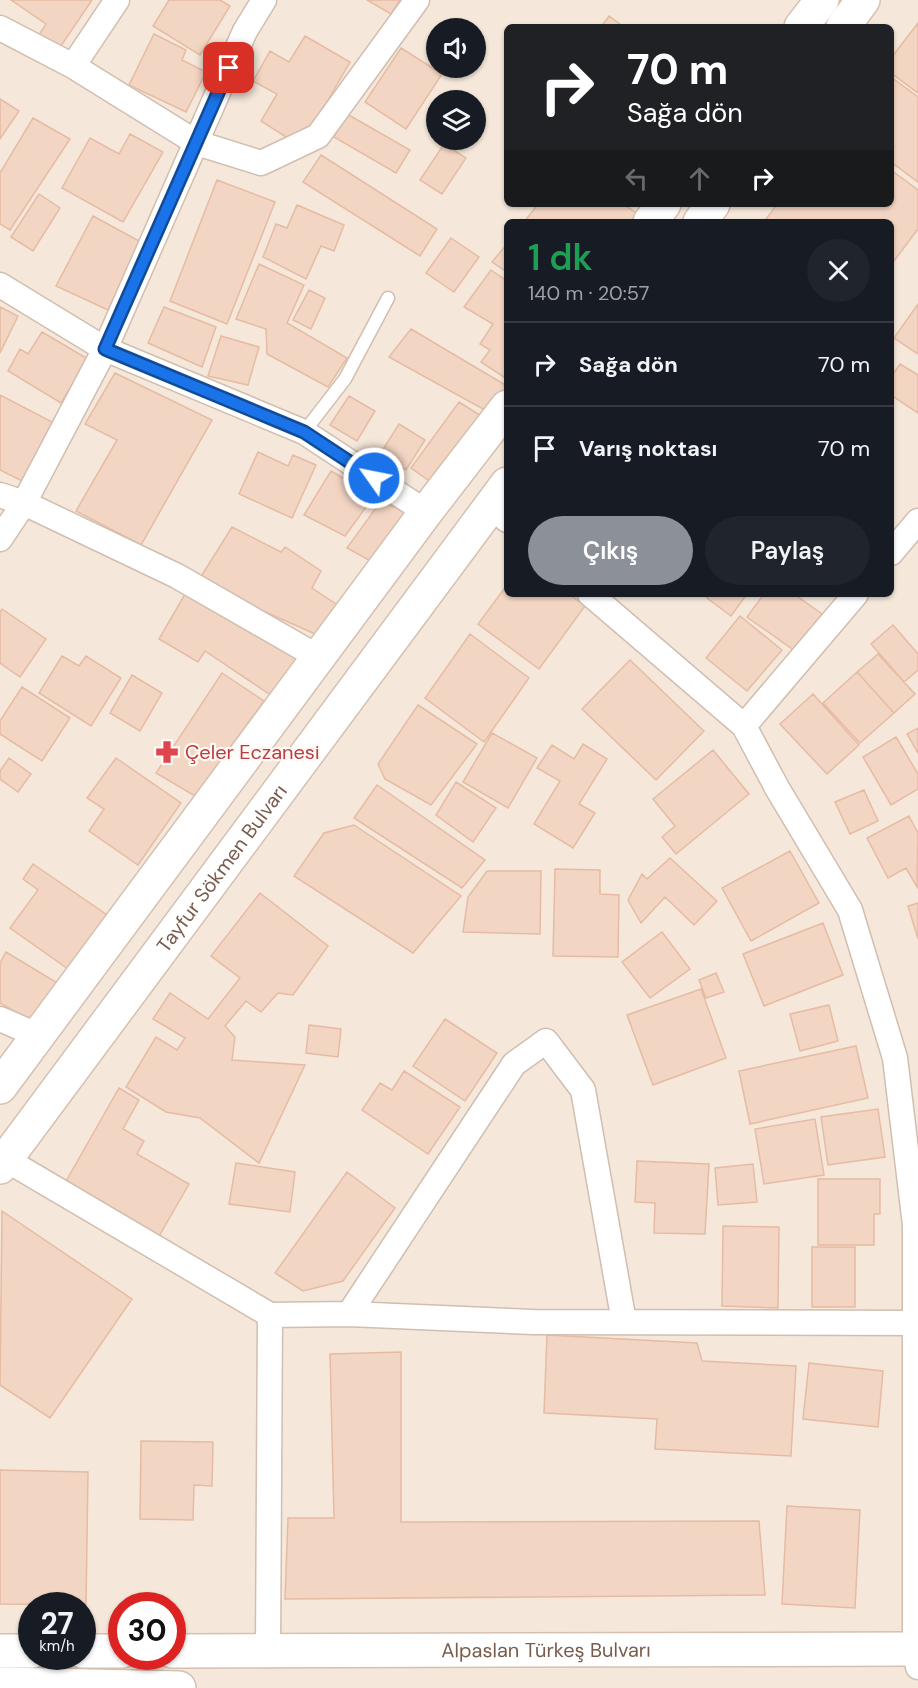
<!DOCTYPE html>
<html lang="tr">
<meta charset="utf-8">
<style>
:root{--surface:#171b24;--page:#20242c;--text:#f1f3f6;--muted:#9ea1a6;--line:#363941;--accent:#8c9099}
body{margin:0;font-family:"DM Sans",sans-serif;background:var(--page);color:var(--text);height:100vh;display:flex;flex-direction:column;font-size:22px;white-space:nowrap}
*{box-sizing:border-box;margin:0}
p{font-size:20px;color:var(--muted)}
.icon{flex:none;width:33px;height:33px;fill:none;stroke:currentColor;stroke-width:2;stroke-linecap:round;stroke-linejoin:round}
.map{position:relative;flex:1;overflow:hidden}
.sheet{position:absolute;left:504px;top:219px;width:390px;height:378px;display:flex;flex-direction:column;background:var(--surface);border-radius:9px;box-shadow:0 2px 4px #0004}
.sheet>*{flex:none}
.hud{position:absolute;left:504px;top:24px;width:390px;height:183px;border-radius:9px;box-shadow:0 2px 4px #0004;background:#202124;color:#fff;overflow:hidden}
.buttons{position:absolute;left:426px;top:18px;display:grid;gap:12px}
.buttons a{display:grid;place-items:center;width:60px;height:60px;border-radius:50%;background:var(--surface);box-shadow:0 2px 4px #0004;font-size:30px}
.speed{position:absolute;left:18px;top:1592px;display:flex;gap:12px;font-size:30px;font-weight:700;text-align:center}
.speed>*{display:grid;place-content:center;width:78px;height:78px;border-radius:50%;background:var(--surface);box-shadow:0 2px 4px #0004;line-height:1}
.speed small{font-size:15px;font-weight:400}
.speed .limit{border:9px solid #d22;background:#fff;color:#111}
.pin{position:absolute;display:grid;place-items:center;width:51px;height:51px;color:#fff;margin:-26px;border-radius:12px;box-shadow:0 3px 9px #0006}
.me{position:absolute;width:66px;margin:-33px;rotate:303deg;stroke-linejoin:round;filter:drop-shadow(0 0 4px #0008)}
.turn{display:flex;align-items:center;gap:21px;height:126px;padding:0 24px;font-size:27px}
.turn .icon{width:78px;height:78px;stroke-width:2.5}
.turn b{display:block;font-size:42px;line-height:51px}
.lanes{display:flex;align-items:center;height:57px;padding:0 24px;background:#0003;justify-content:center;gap:30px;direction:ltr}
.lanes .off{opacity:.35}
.round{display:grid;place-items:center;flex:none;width:63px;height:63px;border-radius:32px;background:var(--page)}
.head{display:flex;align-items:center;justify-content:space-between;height:102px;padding:0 24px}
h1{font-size:36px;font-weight:600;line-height:45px;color:#1e9e55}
.action{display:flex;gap:12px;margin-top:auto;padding:12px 24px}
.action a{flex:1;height:69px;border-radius:36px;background:var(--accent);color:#fff;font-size:24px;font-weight:600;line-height:69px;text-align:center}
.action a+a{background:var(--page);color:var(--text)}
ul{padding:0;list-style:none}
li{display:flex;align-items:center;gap:18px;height:84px;padding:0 24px;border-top:2px solid var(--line)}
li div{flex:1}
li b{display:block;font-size:22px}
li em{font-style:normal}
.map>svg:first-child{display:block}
</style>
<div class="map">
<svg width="918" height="1688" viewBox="0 0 918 1688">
<rect width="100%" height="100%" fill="#fdf6ec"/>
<path fill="#f5e8da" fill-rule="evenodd" d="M0,0H918V1688H0ZM507,27H891V204H507ZM436,28H476V68H436ZM436,100H476V140H436ZM507,222H891V594H507ZM32,1605H82V1656H32ZM122,1605H172V1656H122Z"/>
<path fill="#f3d5c3" stroke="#e6bba3" stroke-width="1.5" d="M11,0H92L59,49L39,35L46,24Z
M169,0H220L230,6L200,55L153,26Z
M367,0H400L391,14Z
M609,16L624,27H601Z
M918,23V93L891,73V58Z
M154,34L186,50L182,60L206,72L186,112L129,85Z
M305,36L350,62L312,128L289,139L261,121L277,94L253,81L270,51L289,62Z
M401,48L442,74L406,129L365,102Z
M891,77L918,97V182L891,162Z
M0,99L19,111L0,139Z
M347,114L410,150L396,173L334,137Z
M33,118L70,139L10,230L0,224V173Z
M130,134L163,152L123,222L62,188L90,138L119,154Z
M444,144L466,158L442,194L420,180Z
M321,155L437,229L420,256L303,182Z
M891,170L918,190V229L891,265V222H764L777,204H891Z
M217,180L275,202L227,324L170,301Z
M39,194L60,208L33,251L11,237Z
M538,204H623L644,218L641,222H524Z
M297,205L344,225L334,251L321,246L306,279L263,257L276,224L287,228Z
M93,216L141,242L108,310L56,286Z
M451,238L479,257L454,292L426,273Z
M507,244V272L492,262Z
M259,264L304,285L287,323L347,358L328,387L267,354L266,329L236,319Z
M491,270L507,281V379L481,362L490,350L480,344L493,324L464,307Z
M309,290L325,298L311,329L293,320Z
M918,304V354L894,338Z
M0,307L18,316L0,353Z
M164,307L216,327L202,367L148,343Z
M411,329L507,386V395L492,414L389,357Z
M42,332L88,359L61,403L8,371L20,349L28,354Z
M221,336L259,347L248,385L208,376Z
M900,364L918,375V413L891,395V377Z
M115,373L212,420L141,545L76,511L117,440L85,424Z
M0,395L54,423L26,483L0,470Z
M349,396L375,411L357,441L330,425Z
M459,402L486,419L435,485L411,468Z
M399,424L425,440L406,470L380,454Z
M258,452L288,466L293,455L316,465L292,518L239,494Z
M331,471L374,496L345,536L304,515Z
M381,501L410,515L376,564L347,548Z
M232,527L281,552L285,547L321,571L312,588L342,608L322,637L234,598L200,578Z
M507,585V594H569L585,606L539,669L478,624Z
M185,594L305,661L278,700L205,651L198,662L159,639Z
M710,594H747L731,616L707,598Z
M764,594H794L829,619L802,656L747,617Z
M2,609L46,639L20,677L0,663V612Z
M740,616L782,650L747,691L706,658Z
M893,625L918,654V670L904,682L871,644Z
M470,634L529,678L484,742L425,698Z
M878,654L915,694L894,713L857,672Z
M62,656L79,666L86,656L121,678L91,726L39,693Z
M630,660L704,731L656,780L582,709Z
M857,672L894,713L860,743L823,703Z
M222,673L264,701L195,796L156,773Z
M132,675L162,693L140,731L110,713Z
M22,687L70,718L42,761L0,734V721Z
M813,694L859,745L827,774L780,724Z
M418,705L477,744L431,805L385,779L378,764Z
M918,728V753L907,734Z
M492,733L537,758L508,808L463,782Z
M896,737L918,774V789L891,805L863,757Z
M583,744L607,759L579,804L595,813L573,848L534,824L560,781L537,768L552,745L574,759Z
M713,750L749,794L676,854L662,837L675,826L653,799Z
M9,758L31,774L18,792L0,779V771Z
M116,758L181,803L138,865L89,831L104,809L87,798Z
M456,782L496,808L473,842L436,815Z
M377,785L485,860L462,888L354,818Z
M864,790L878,821L850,834L835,802Z
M909,816L918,833L917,887L906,868L888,878L867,838Z
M354,825L461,896L413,953L294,876L324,833Z
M790,851L819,903L751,941L722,888Z
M670,858L717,901L694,925L665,897L641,923L628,900L642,874L647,879Z
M33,864L110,917L71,971L10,928L38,890L23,879Z
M555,869L600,870V894L619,895L618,957L553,956Z
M487,871H541L540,934L463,932L468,897Z
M260,893L328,946L293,995L278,993L261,1012L246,1001L225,1026L235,1037L232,1060L305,1065L259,1163L200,1118L166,1112L126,1087L156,1037L177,1050L185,1038L153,1019L170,993L208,1019L240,978L211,956Z
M918,903V939L908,906Z
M823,923L843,975L764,1006L743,954Z
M662,932L690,969L650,998L622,962Z
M6,952L59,984L36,1024L0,1003V963Z
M716,973L724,992L706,998L699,980Z
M701,989L726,1058L653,1085L627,1015Z
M829,1005L838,1041L800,1051L790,1014Z
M445,1019L497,1053L465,1101L413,1066Z
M309,1025L341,1029L338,1057L306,1053Z
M856,1046L868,1098L750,1124L739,1071Z
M404,1071L460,1107L428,1154L362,1110L380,1083L392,1090Z
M119,1088L139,1100L123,1129L144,1141L137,1154L189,1184L158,1238L65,1183Z
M878,1109L885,1157L828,1165L821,1117Z
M815,1119L824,1175L764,1184L755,1129Z
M637,1161L709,1164L705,1234L654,1233L655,1203L635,1202Z
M236,1163L295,1172L290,1212L229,1204Z
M753,1164L757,1202L718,1205L715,1168Z
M347,1172L395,1208L343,1281L303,1291L275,1273Z
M818,1179H880V1214H874V1245H818Z
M2,1211L132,1299L50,1418L0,1385Z
M723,1226L779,1227L778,1308L722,1306Z
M812,1247H855V1307H812Z
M547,1335L697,1343L702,1361L796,1366L791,1456L655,1449L657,1419L544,1413Z
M401,1352V1522L759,1521L765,1595L285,1599L288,1518H334L330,1354Z
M809,1363L883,1371L878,1427L803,1419Z
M141,1441L213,1442L212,1486L194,1485L193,1520L140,1519Z
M0,1470L88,1472L86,1605L0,1604Z
M787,1506L860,1510L855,1608L782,1604Z"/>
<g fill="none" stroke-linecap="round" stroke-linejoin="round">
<g stroke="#d1beb0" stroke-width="15">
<path id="lane" d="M304,432L345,379L388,298"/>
</g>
<g stroke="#d1beb0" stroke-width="27">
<path id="street" d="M0,28L73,66L197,143L261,163L318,136L417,0
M73,66L117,0
M0,285L105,349L304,432L426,512
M0,495L24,503L177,576L318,657
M491,506L507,520
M0,539L24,503L105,349L245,31L264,0
M891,553L918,521
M590,594L744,726L777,788L850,910L895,1058L915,1225V1649L918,1667
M744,726L856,594
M0,1019L37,1035
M5,1159L270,1315L268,1650
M349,1314L514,1064L546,1041L583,1090L624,1322
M270,1315L349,1314L533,1322L918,1323"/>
</g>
<g stroke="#d6c0b0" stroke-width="36">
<g id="secondary">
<path d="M801,27L822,0"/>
<path d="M843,27L863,0"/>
<path d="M650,222L664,204"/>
<path d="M700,222L713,204"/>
<path d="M0,1087L426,512L507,407"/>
<path id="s1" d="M0,1167L507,484"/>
<path d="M0,1651H32"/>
<path d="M82,1651H122"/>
<path id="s2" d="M172,1651L918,1649"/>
<path d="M0,1684L179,1688"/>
</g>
</g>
<use href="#lane" stroke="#fff" stroke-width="12"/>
<use href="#street" stroke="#fff" stroke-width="24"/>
<use href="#secondary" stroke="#fff" stroke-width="33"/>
</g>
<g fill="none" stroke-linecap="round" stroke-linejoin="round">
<g stroke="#114b97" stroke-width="15">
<path id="route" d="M229,68L105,349L304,432L374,478"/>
</g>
<use href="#route" stroke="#1a73e8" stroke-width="10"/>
</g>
<defs>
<g id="pharmacy-bare" transform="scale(1.8)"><path d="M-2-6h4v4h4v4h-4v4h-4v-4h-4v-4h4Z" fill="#e0444e" stroke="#fffaf3" stroke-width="2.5" paint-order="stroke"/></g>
</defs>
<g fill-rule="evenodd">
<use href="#pharmacy-bare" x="167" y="752"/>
</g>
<g text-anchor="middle" stroke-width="4.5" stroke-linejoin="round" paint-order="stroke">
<g font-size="20" fill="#be3a42" stroke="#fffaf3" text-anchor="start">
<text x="185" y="759">Çeler Eczanesi</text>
</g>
<g font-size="20" fill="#7a5c4d" stroke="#fffaf3">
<text dy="7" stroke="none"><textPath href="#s1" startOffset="372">Tayfur Sökmen Bulvarı</textPath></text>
<text dy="7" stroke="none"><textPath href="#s2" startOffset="374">Alpaslan Türkeş Bulvarı</textPath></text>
</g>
</g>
</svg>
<div class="buttons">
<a><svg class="icon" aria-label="sound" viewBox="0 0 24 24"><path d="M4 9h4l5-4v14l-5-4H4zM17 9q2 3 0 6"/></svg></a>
<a><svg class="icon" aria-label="layers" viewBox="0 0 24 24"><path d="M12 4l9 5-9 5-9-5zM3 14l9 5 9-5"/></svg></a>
</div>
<div class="speed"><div>27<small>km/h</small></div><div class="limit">30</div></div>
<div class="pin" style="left:229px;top:68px;background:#d93025"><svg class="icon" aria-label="arrive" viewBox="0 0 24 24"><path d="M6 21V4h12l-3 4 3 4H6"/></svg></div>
<svg class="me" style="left:374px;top:478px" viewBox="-20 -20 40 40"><circle r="17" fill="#1a73e8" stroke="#fff" stroke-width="3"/><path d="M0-11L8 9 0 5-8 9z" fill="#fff"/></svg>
<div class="hud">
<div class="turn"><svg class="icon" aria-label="right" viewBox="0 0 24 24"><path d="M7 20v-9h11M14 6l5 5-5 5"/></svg><div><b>70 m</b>Sağa dön</div></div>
<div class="lanes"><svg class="icon off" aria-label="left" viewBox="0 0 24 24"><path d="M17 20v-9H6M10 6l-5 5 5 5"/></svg><svg class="icon off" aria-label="ahead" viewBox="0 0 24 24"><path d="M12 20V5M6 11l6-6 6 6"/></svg><svg class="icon" aria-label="right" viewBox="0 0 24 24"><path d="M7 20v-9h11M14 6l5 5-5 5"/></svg></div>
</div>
<section class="sheet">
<div class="head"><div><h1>1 dk</h1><p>140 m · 20:57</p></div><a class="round"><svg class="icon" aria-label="close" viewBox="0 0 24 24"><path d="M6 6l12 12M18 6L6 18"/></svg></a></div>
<ul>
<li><svg class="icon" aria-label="right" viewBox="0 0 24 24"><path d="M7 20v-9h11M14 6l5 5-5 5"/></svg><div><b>Sağa dön</b></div><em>70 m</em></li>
<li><svg class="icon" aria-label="arrive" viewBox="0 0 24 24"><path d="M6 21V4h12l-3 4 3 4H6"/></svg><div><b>Varış noktası</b></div><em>70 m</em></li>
</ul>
<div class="action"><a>Çıkış</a><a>Paylaş</a></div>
</section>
</div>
